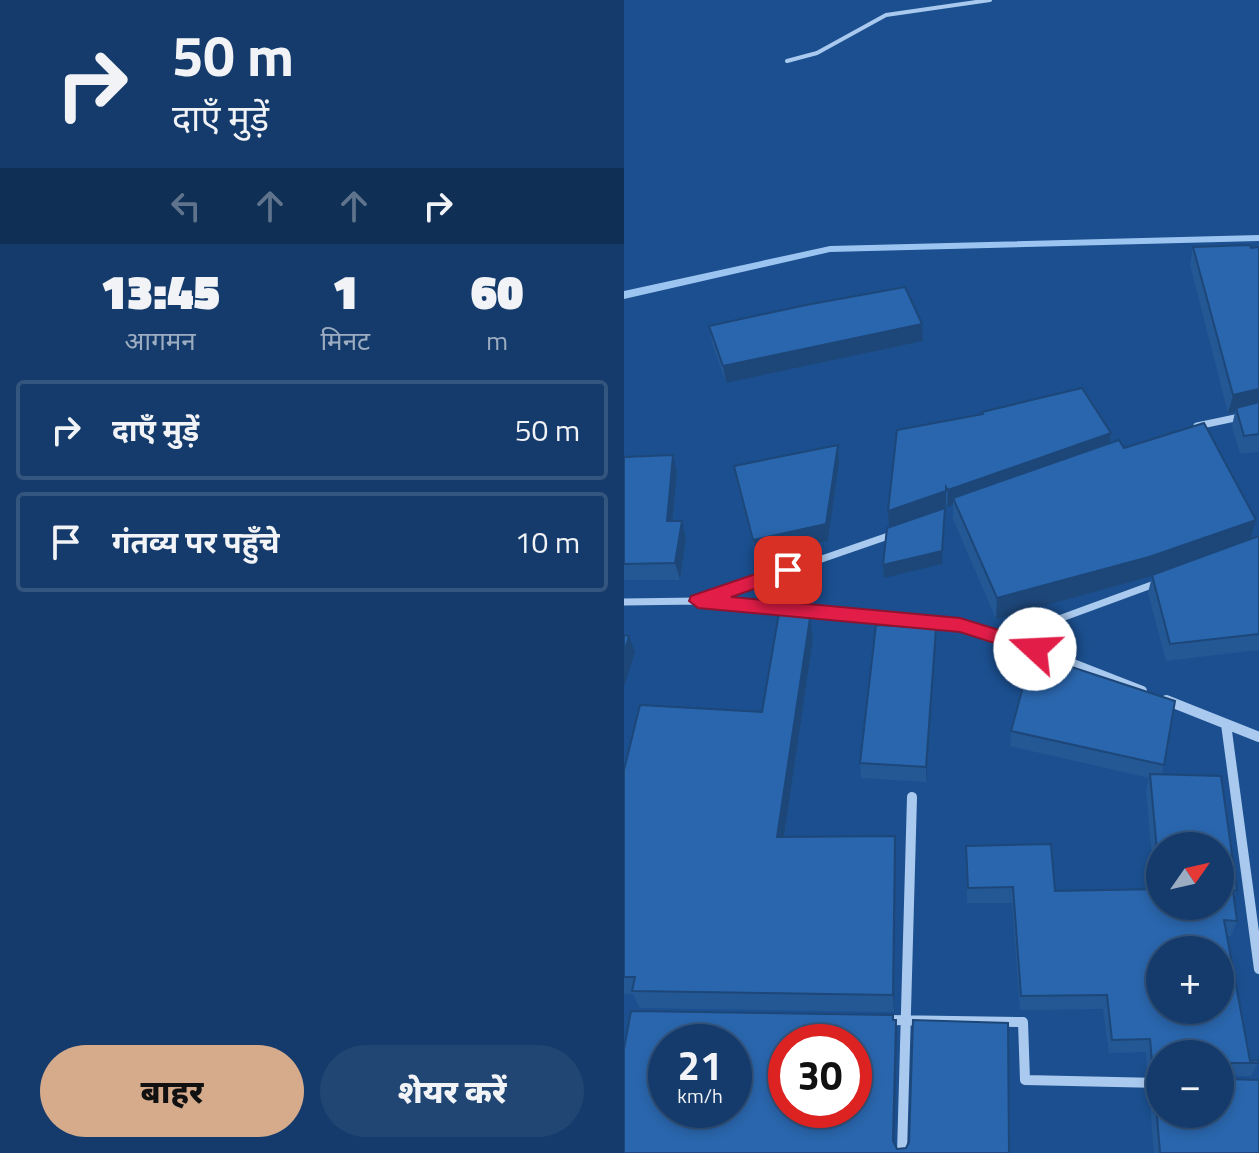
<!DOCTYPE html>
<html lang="hi">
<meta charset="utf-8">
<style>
:root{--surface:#143b6b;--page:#214673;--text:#f1f3f6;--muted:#9dadc1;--line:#33557e;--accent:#d6ab8b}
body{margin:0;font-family:"Titillium Web","Noto Sans Devanagari",sans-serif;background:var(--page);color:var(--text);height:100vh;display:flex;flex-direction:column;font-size:30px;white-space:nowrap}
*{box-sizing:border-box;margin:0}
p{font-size:26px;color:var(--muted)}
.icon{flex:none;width:44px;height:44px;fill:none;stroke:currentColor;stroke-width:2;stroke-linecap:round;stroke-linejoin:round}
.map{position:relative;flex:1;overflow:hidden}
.side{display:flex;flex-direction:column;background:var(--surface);width:624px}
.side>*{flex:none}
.guide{background:#143b6b;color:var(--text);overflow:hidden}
.needle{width:52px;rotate:56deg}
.tools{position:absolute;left:522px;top:832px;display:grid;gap:16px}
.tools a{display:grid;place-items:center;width:88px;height:88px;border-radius:50%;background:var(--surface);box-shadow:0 4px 12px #0003,0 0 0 2px var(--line);font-size:40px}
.speed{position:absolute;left:24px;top:1024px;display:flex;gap:16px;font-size:40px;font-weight:700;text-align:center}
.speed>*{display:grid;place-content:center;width:104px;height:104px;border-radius:50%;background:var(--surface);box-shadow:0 4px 12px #0003,0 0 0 2px var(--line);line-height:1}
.speed small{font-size:20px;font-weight:400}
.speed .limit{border:12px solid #d22;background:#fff;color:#111}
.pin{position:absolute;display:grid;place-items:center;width:68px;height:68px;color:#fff;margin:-34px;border-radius:16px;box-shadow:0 4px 12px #0006}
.me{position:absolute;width:88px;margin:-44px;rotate:290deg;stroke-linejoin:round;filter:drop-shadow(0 0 6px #0008)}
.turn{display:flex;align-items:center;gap:28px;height:168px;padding:0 40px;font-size:36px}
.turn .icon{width:104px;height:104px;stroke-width:2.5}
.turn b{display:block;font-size:56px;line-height:68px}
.lanes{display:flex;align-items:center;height:76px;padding:0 40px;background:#0003;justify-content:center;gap:40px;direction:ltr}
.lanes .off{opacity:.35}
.eta{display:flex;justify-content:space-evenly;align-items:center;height:136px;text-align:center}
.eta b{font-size:48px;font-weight:800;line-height:56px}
.action{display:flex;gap:16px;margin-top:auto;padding:16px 40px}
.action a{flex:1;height:92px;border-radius:48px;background:var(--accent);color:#111;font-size:32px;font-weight:800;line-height:92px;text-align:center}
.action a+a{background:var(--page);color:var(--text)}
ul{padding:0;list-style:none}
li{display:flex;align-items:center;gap:24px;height:100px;margin:0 16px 12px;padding:0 24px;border:4px solid var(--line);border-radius:8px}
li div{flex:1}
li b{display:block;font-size:30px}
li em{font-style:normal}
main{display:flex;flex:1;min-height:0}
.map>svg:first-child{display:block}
</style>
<main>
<section class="side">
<div class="guide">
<div class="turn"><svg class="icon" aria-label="right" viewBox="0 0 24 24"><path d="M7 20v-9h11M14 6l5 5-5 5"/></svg><div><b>50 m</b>दाएँ मुड़ें</div></div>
<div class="lanes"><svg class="icon off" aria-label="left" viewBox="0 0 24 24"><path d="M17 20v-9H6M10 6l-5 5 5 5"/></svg><svg class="icon off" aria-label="ahead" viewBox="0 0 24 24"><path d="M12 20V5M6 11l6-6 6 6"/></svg><svg class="icon off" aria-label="ahead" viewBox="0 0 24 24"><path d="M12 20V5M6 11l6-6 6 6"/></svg><svg class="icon" aria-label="right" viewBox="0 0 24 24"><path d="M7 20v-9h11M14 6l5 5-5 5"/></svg></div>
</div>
<div class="eta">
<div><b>13:45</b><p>आगमन</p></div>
<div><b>1</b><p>मिनट</p></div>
<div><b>60</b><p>m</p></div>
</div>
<ul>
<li><svg class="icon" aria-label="right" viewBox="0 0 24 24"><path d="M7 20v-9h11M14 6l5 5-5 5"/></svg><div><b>दाएँ मुड़ें</b></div><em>50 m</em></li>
<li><svg class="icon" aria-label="arrive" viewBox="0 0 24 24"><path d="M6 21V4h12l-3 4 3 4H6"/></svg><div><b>गंतव्य पर पहुँचे</b></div><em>10 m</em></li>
</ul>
<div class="action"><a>बाहर</a><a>शेयर करें</a></div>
</section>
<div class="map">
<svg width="635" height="1153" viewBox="0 0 635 1153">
<rect width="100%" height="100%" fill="#1b4f8f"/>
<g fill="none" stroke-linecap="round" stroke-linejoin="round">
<path fill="#9cc4f0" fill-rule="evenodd" d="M635,235V241L206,252L0,299V291L206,246Z"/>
<path stroke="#a9c9ee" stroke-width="4" d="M163,61L193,53L262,15L366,0"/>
<path stroke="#a9c9ee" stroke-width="7" d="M573,426L635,413
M79,600L270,534
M0,602L74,601L336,625L383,638L441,661
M383,638L533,583"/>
<path stroke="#a9c9ee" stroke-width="10" d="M436,659L518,691
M542,700L635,737
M602,724L635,969
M265,1020L399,1022L401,1080L536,1083
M278,1153L288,797"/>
</g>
<path fill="#245895" d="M569,247H635V452L616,454L608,426L611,412L604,413L566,265Z
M298,324L299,341L102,383L88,343L85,326Z
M358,412L487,433L486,443L500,448L627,539L635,536V650L542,661L524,593L528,576L372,619L329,519V505L323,507L322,504V508L265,528L264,511L358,415Z
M214,445L215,462L204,541L132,556L113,483L110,466Z
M0,457L53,472L49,521L62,538L56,580H0Z
M186,618L189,639L160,837L272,855L270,1012L16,1008L9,994H0V770L138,712Z
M312,628V644L302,782L237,778L236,763Z
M387,731L540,765L538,774L613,890L610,898L613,921L607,936H602L626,1061L634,1063L627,1076H598L602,1079L635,1153H530L525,1091L530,1078L596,1114L536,1054V1077L523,1075L522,1052L485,1053L479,1009L396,1010L388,903H343L342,846L431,891L531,889L522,790L525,778L386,746Z"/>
<path fill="#1d4779" d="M298,324L299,341L102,383L99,366Z
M635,389V404L612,408L611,412L604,413L609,395Z
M487,433L485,450L329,498V505L323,507L324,490Z
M214,445L215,462L204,541L132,556L129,540Z
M49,455L53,472L47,538L43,521Z
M322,487V508L265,528L264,511Z
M321,508L318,564L260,578L259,565Z
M632,520L626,541L521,578L372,619L373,598Z
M58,521L62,538L56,580L51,563Z
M186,618L189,639L157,857L153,837Z
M312,628V644L302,782V767Z
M5,636L11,652L0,687V653Z
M271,836L272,855L270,1012L269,995Z
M272,1020L273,1033L270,1153L269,1141Z"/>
<path fill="#2a66ad" stroke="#1d4779" stroke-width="2" fill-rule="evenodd" d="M626,245L627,248L635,247V389L609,395L569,247Z
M281,287L298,324L99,366L85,326L182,305Z
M458,388L487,433L324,490L322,487V491L264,511L273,430L359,414L358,412Z
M635,402V434L620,436L612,408Z
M580,423L632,520L525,557L373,598L329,498L495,440L500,448Z
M214,445L202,524L129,540L110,466Z
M49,455L43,521H58L51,563L0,564V457Z
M321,508L318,551L259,565L263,528Z
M635,536V634L546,644L528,575Z
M155,613L186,618L153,837L271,836L269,995L8,991L11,977H0V770L16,705L138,712Z
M252,625L312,628L302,767L236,763Z
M0,635L5,636L0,653Z
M408,654L551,701L540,765L387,731Z
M526,774L597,776L613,890L609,891L613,921L600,920L626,1061L634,1060V1063H602L596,1070V1054H536V1063L528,1062L526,1039L488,1040L483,995L397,996L389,887L344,888L342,846L427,844L431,891L536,889V906H596V846H536V884ZM536,950H596V1010H536Z
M7,1011L269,1015V1020H272L269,1141L273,1149L282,1148L285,1142L289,1020L384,1023L385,1153H0V1049ZM42,1042H110V1110H42ZM162,1042H230V1110H162Z
M596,1074L602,1079L635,1080V1153H536L530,1078H536V1114H596Z"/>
<path fill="#e11d48" stroke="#92132f" stroke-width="2" d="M164,563L173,570L170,575L107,597L336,618L417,643L420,649L417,654L411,656L336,632L74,608L65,601L67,596Z"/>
</svg>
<div class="tools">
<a><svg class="needle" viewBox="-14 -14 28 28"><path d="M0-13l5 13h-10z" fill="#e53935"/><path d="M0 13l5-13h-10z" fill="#9dadc1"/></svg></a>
<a>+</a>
<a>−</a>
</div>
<div class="speed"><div>21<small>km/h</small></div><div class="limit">30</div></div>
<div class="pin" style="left:164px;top:570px;background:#d93025"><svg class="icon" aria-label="arrive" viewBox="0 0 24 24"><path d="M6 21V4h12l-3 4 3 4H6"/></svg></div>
<svg class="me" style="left:411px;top:649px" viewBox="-20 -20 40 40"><circle r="19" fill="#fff"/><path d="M0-13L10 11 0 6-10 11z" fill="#e11d48"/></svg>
</div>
</main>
